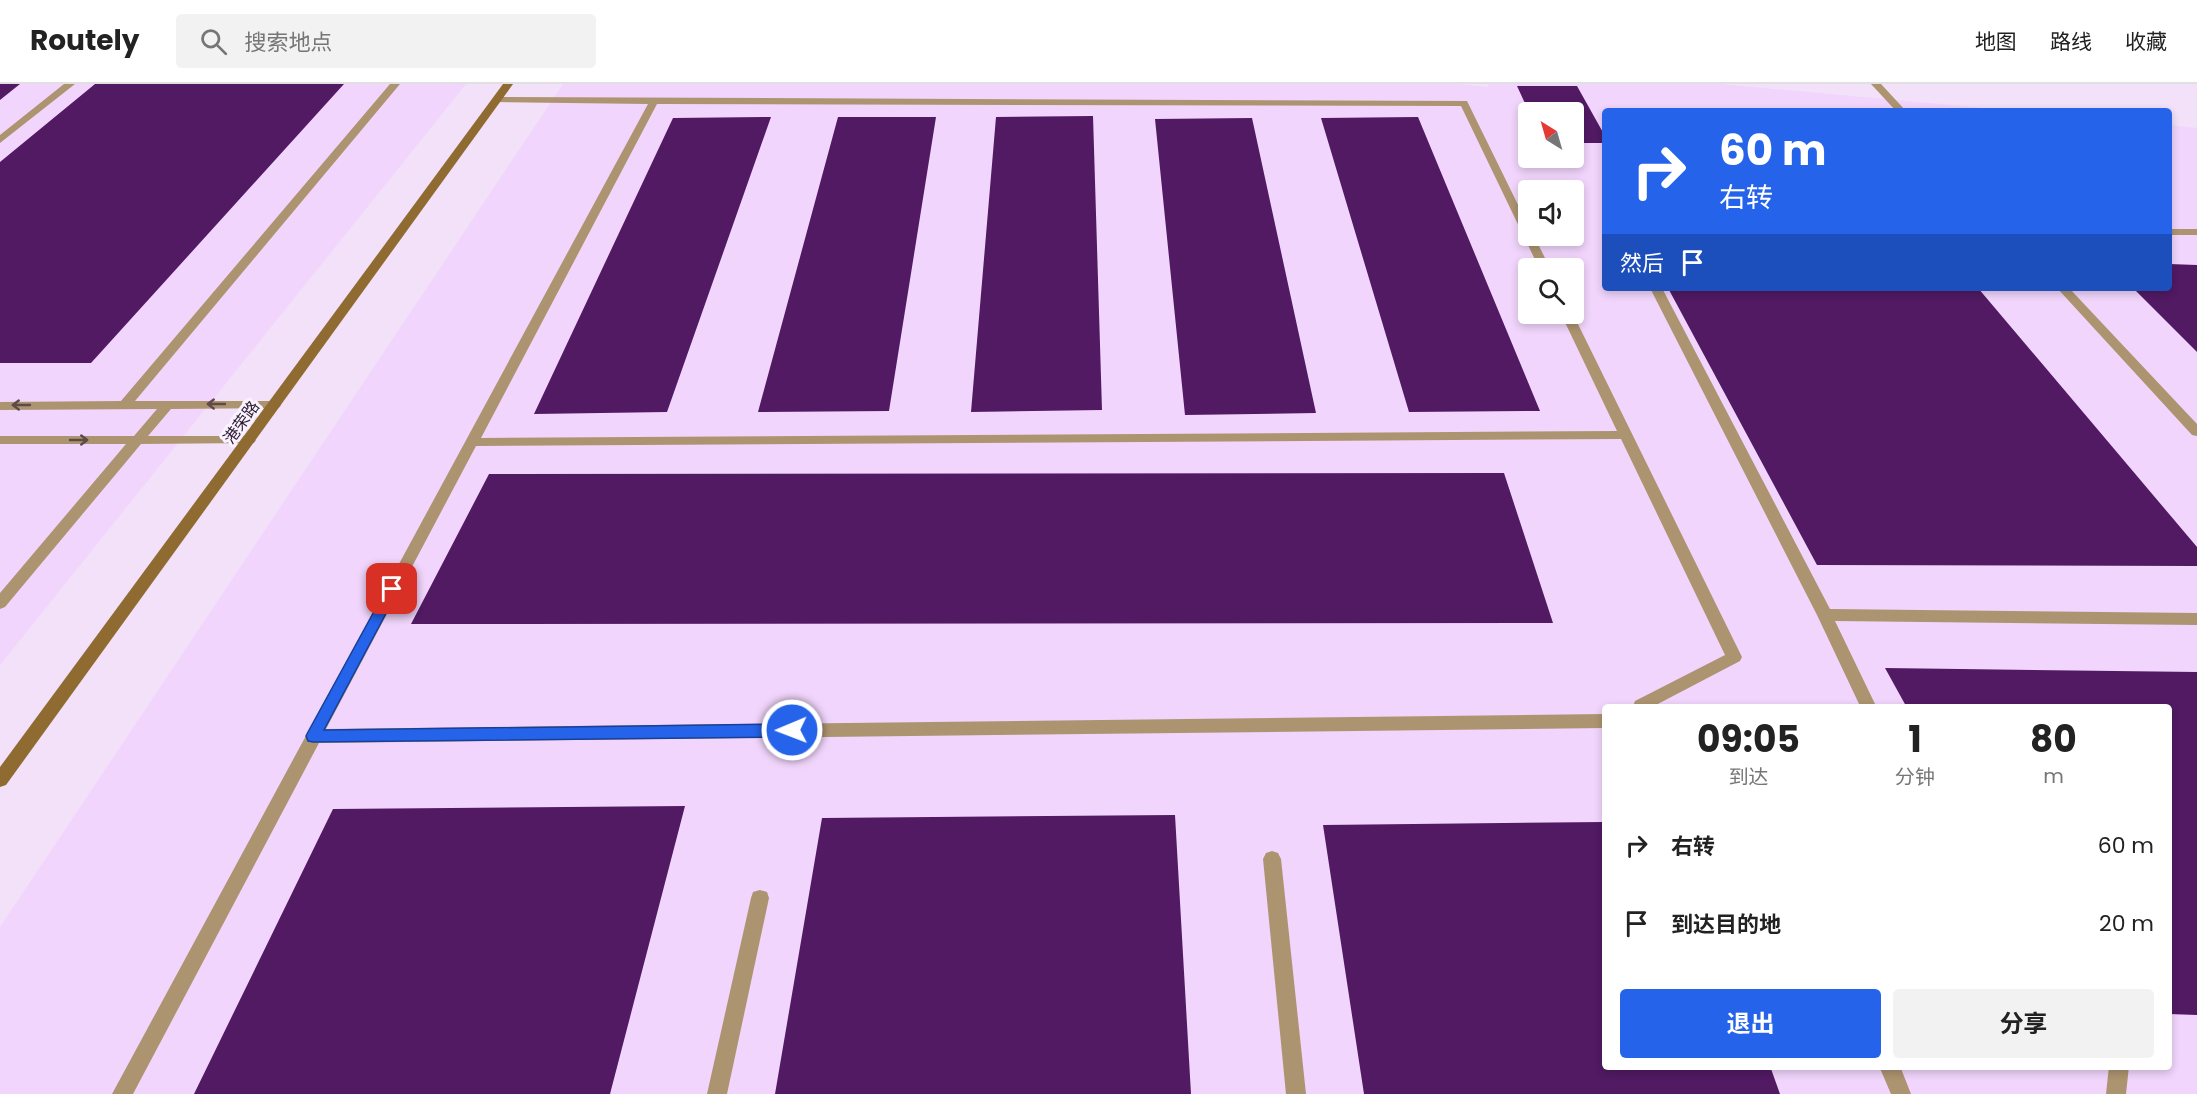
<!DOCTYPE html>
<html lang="zh">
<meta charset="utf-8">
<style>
:root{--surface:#fff;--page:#f2f2f2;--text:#222;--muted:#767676;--line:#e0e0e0;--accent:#2563eb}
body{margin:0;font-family:Poppins,"Noto Sans SC",sans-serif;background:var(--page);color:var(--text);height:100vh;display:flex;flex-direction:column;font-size:22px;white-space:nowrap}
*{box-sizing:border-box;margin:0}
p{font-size:20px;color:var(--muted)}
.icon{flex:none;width:33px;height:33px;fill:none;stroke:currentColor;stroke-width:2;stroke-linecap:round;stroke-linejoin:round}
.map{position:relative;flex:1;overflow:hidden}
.side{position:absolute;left:1602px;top:620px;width:570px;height:366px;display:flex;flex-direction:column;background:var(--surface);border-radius:6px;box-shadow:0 3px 9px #0003}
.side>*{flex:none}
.hud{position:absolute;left:1602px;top:24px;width:570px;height:183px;border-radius:6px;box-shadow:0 3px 9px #0003;background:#2563eb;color:#fff;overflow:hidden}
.needle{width:39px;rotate:323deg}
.fabs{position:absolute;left:1518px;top:18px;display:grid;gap:12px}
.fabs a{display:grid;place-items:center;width:66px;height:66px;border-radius:6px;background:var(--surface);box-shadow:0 3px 9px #0003;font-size:30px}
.pin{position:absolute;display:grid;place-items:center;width:51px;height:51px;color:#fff;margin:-26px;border-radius:12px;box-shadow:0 3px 9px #0006}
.me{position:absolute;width:66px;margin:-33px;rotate:269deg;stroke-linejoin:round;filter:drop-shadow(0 0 4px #0008)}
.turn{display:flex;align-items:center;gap:21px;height:126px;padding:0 18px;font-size:27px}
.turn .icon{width:78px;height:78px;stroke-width:2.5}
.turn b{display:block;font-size:42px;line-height:51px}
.then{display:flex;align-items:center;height:57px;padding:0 18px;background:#0003;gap:12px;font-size:22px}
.eta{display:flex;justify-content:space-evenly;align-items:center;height:102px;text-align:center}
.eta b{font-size:36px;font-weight:700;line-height:42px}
.primary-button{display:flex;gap:12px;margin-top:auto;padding:12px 18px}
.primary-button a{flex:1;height:69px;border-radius:6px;background:var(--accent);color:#fff;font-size:24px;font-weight:700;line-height:69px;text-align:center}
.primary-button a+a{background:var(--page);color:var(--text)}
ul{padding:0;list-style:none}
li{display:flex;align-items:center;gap:18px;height:78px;padding:0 18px}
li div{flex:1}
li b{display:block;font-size:22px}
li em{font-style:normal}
header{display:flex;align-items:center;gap:36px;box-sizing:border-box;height:84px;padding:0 30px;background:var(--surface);border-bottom:2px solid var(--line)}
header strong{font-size:28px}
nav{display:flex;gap:33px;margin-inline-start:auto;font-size:21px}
.search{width:420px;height:54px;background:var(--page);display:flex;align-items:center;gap:15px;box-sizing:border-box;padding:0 21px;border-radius:6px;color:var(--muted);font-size:22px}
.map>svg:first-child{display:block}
</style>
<header>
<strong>Routely</strong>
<div class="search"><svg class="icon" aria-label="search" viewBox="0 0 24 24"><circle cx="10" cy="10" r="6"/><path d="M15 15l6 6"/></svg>搜索地点</div>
<nav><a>地图</a><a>路线</a><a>收藏</a></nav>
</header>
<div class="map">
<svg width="2197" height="1010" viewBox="0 0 2197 1010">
<rect width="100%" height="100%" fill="#f2e1f9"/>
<path fill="#f1d5fc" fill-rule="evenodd" d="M0,0H466L0,581Z
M563,0H1460L1488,3V0H1721L2016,27H1605V204H2169V41L2197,44V1010H0V843ZM1528,28H1574V74H1528ZM1528,106H1574V152H1528ZM1528,184H1574V230H1528ZM1605,622H2169V982H1605Z"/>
<path fill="#511a63" d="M0,0H20L0,16Z
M95,0H344L91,279H0V78Z
M1517,2H1577L1605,52V59H1574V28H1529Z
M1093,32L1102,326L971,328L996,33Z
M771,33L667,328L534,330L673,34Z
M838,33H936L889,327L758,328Z
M1418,33L1540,327L1409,328L1321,34Z
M1252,34L1316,329L1185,331L1155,35Z
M2169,180L2197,181V268L2133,204H2169Z
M1668,204H1978L2197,463V482L1817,481Z
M1504,389L1553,539L411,540L489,390Z
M1885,584L2197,588V931L2169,930V622H1906Z
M685,722L610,1010H194L333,725Z
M1175,731L1191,1010H775L822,734Z
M1605,738V982H1770L1780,1010H1364L1323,741Z"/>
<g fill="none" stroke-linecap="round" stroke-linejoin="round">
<path fill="#ad9470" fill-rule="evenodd" d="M64,0H75L0,59V51Z
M390,0H400L135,317H280L281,320L280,323L275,324L171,325L148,352H249L256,356L254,359L141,360L5,523L0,525V509L126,360H0V352H134L157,325L0,326V318L121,317Z
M1871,0H1881L1906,27H1896Z
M497,13L1467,17L1528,141V152H1534L1550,184H1539L1461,22L657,20L481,354L1617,347L1561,230H1573L1742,573L1740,577L1654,622H1633L1635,617L1725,571L1621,355L476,362L326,645L1605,630V644L319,659L133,1010H112L648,20L494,18V14Z
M2169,145H2197V151H2169Z
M1650,204H1662L1830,525L2197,529V541L1835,537L1876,622H1860L1817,531Z
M2057,204H2069L2197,340V352L2192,351Z
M1272,767L1278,769L1281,775L1306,1010H1286L1263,775L1266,769Z
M760,806L767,808L769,814L727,1010H707L751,814L753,808Z
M1879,982H1900L1911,1010H1891Z
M2109,982H2129L2126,1010H2106Z"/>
<path fill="#8f6b31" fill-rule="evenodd" d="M503,0H513L6,701L0,703V683Z"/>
</g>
<defs><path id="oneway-shaft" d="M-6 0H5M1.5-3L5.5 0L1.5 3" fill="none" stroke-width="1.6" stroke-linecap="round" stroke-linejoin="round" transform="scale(1.5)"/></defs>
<g stroke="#5e4a49">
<use href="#oneway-shaft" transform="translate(216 320) rotate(180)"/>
<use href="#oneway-shaft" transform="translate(21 321) rotate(180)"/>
<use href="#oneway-shaft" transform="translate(79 356)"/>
</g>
<path fill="#2563eb" stroke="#184099" stroke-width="1.5" d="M392,500L399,505L324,646L792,640L797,642L799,646L797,651L792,653L313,658L308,657L306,652L308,648L388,502Z"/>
<g text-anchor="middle" stroke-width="6" stroke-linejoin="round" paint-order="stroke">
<g font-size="16" fill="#29192f" stroke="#faf2fe">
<text transform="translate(241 338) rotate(-54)" y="6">港荣路</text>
</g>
</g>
</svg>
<div class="fabs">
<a><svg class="needle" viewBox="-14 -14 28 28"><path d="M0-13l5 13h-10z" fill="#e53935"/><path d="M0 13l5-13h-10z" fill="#767676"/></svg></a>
<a><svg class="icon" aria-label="sound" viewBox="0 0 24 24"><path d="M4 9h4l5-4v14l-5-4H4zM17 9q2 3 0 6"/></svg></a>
<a><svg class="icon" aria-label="search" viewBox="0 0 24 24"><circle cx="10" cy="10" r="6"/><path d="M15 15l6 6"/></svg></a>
</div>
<div class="pin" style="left:392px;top:505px;background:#d93025"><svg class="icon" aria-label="arrive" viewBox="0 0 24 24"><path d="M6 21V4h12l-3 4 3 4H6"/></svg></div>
<svg class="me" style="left:792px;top:646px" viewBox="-20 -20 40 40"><circle r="17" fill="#2563eb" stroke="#fff" stroke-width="3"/><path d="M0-11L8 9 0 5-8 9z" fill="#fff"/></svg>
<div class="hud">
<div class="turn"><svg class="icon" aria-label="right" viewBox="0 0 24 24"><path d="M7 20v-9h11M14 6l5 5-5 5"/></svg><div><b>60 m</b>右转</div></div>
<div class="then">然后<svg class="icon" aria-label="arrive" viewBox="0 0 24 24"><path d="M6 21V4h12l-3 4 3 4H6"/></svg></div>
</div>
<section class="side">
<div class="eta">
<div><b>09:05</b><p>到达</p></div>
<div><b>1</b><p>分钟</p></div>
<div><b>80</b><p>m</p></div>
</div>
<ul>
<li><svg class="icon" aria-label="right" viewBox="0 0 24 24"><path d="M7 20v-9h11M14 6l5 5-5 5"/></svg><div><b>右转</b></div><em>60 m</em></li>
<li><svg class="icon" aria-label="arrive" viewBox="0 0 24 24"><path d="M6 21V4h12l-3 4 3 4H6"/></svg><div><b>到达目的地</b></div><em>20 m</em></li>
</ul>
<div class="primary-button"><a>退出</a><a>分享</a></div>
</section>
</div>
